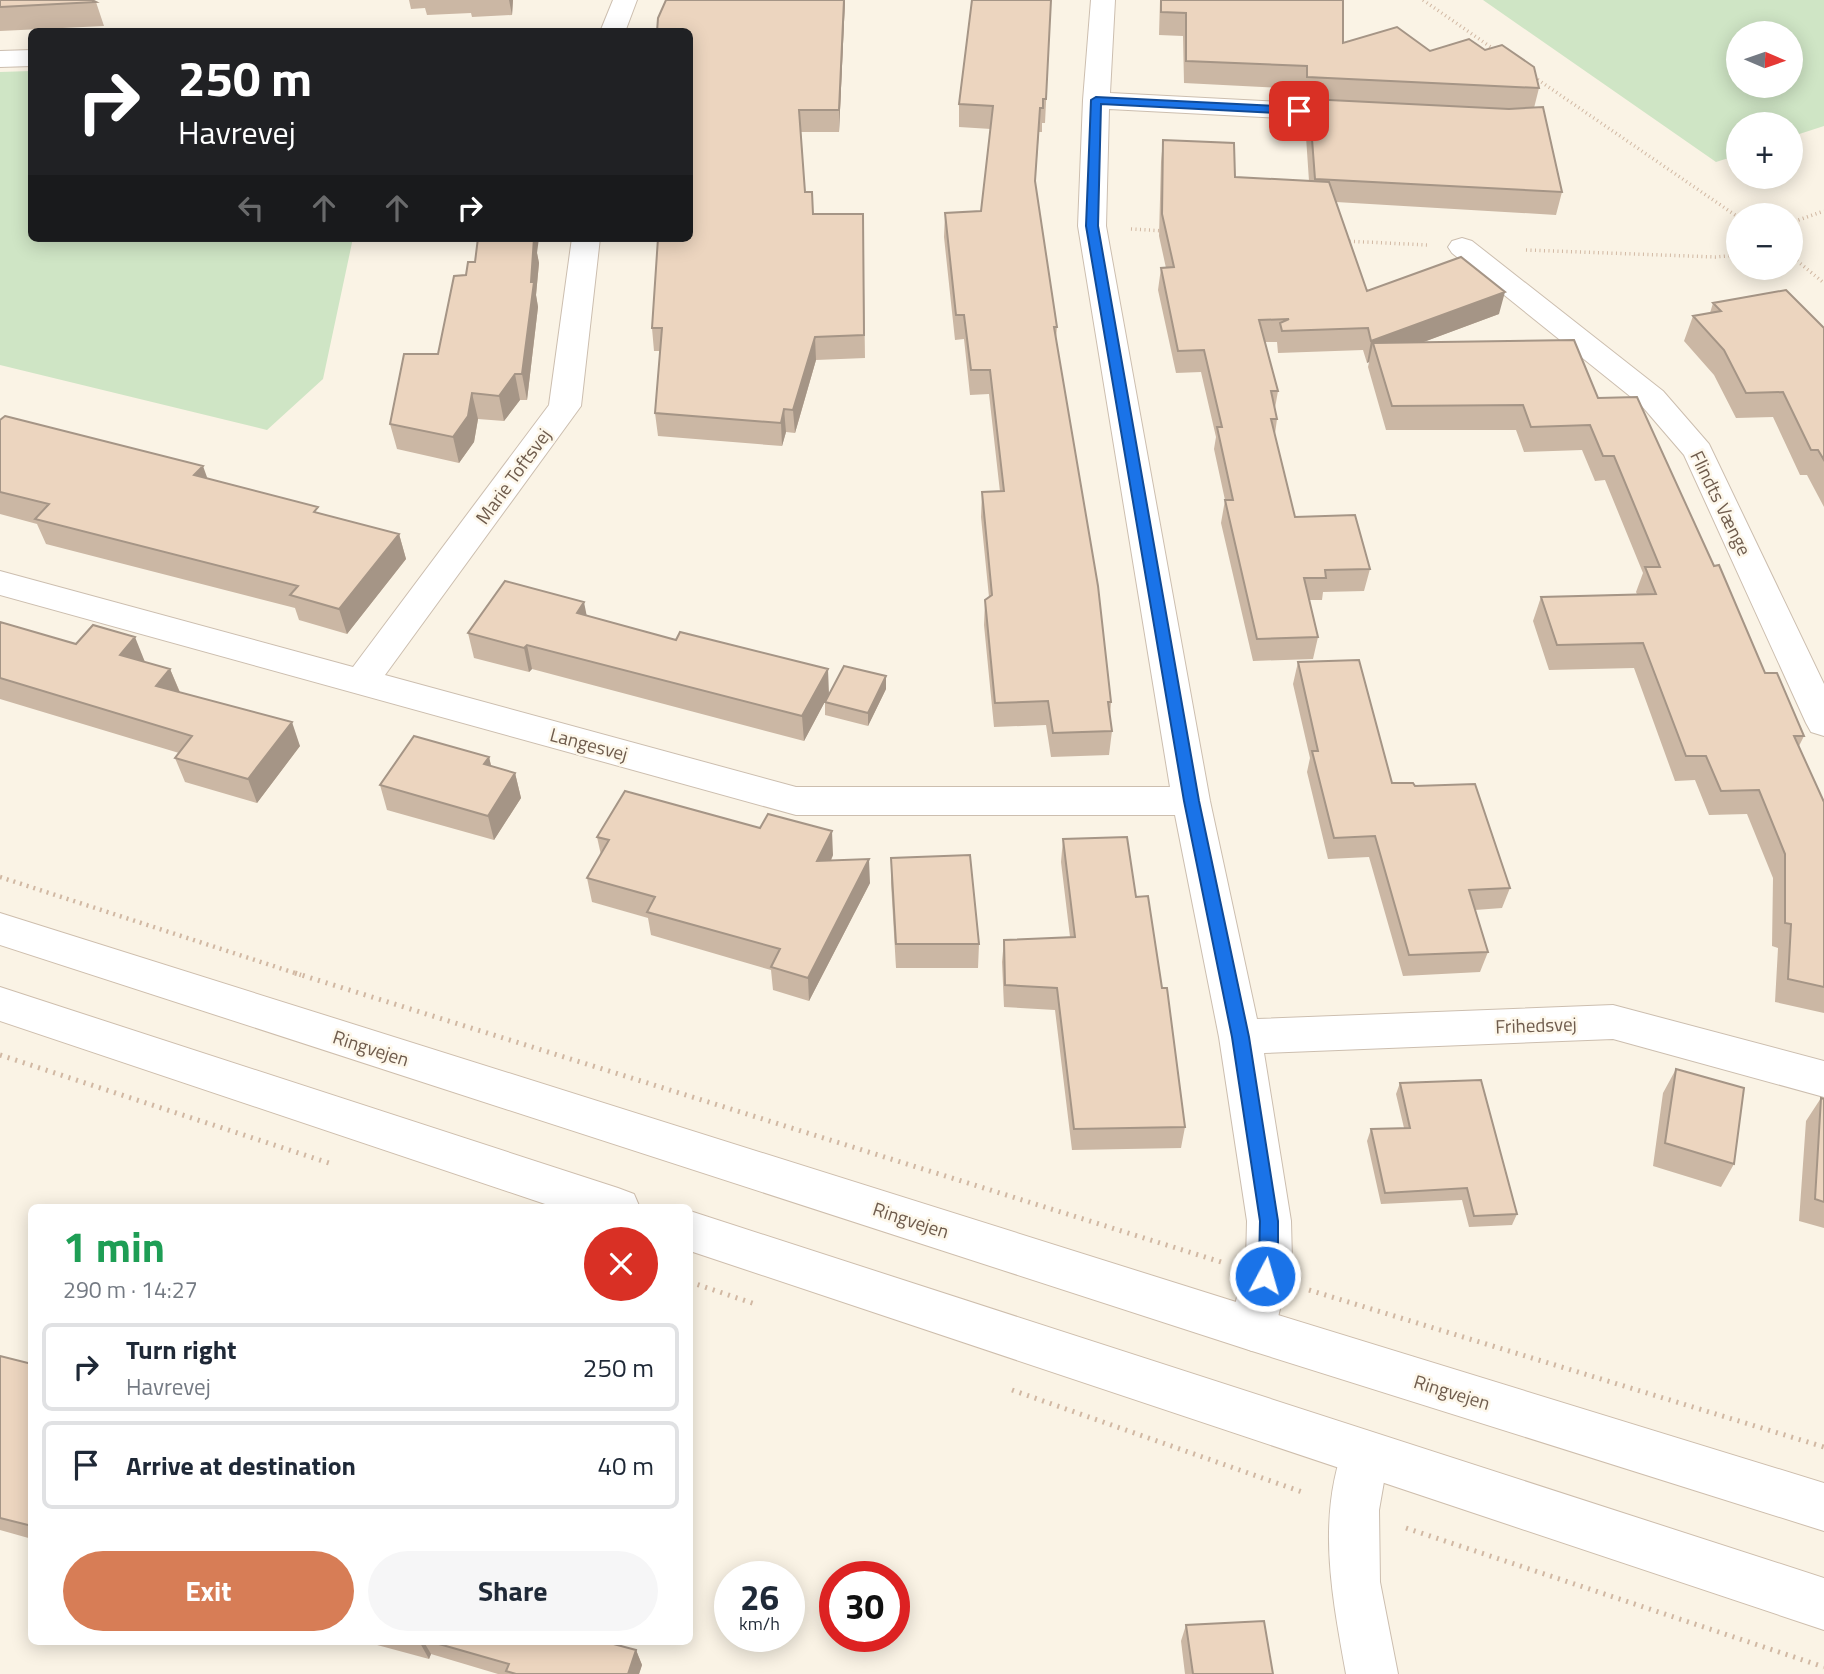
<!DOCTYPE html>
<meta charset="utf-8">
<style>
:root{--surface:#fff;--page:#f6f6f7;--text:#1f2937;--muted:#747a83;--line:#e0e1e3;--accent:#d77d56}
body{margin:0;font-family:"Titillium Web",sans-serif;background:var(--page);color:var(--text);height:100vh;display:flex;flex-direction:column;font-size:26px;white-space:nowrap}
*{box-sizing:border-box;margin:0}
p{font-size:23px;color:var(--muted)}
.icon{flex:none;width:38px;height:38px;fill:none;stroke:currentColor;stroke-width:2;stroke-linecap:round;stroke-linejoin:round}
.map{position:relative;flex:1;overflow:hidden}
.side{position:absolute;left:28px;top:1204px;width:665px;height:441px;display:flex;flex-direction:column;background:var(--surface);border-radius:10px;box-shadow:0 4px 18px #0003}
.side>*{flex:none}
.hud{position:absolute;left:28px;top:28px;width:665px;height:214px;border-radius:10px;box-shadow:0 4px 18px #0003;background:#202124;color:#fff;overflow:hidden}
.needle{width:46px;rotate:92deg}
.fabs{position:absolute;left:1726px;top:21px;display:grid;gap:14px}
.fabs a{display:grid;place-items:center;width:77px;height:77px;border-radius:50%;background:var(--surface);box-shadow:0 4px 18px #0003;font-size:35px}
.speed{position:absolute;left:714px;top:1561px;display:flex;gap:14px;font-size:35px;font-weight:700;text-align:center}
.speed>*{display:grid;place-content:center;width:91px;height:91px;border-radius:50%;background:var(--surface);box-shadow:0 4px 18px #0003;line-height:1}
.speed small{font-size:18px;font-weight:400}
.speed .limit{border:10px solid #d22;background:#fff;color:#111}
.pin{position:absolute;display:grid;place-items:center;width:60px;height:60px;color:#fff;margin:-30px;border-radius:14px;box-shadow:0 4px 10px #0006}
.me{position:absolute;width:77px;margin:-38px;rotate:6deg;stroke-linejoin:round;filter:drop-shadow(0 0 5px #0008)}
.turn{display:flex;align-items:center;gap:24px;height:147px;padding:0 35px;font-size:32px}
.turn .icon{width:91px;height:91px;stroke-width:2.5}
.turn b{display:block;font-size:49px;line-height:60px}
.lanes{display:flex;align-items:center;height:66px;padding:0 35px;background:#0003;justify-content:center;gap:35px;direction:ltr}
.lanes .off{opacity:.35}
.round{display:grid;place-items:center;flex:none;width:74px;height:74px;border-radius:37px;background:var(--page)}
.overview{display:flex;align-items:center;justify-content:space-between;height:119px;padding:0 35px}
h1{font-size:42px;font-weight:700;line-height:52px;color:#1e9e55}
.primary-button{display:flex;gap:14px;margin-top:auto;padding:14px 35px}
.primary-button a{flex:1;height:80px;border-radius:42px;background:var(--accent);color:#fff;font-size:28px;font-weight:700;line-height:80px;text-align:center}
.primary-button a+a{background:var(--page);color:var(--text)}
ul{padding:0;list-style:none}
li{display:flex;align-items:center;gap:21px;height:88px;margin:0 14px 10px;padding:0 21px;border:4px solid var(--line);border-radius:10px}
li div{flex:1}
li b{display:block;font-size:26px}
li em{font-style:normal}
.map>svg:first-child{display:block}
</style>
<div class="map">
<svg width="1824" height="1674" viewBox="0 0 1824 1674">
<rect width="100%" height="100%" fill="#faf3e5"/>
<path fill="#cfe5c5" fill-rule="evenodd" d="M1483,0H1824V126L1790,137V124H1738V155L1716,162ZM1738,33H1790V86H1738Z
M31,71L32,238H353L323,379L267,430L0,365V72Z"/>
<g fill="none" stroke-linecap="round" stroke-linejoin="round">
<g stroke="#ccbeaf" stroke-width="2">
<path id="minor" d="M613,0H637L625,32H600Z
M1091,0H1115L1110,93L1359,106L1368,108L1372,114L1368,120L1359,122L1109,109L1106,226L1210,801L1257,1019L1613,1005L1824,1061V1097L1613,1039L1264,1053L1291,1221L1292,1261L1275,1329L1268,1344L1252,1351L1236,1344L1229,1329L1246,1261L1247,1221L1219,1037L1175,815H796L0,595V571L353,667L549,405L572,238H600L581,406L385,675L796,787H1170L1078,226L1083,100Z
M32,50V66L0,67V51Z
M1462,238L1472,241L1663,391L1709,444L1824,684V736L1811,732L1806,723L1684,455L1641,405L1452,253L1448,247L1452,241Z
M1365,1430L1382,1436L1389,1453L1379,1510L1380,1582L1398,1674H1346C1332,1596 1315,1513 1348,1436Z"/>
</g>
<g stroke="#cebead" stroke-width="2">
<path id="secondary" d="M0,913L1252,1307L1824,1483V1531L1252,1351L0,945Z
M0,987L618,1188L634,1194L640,1208H557L0,1021Z
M690,1211L1824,1578V1630L690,1251Z"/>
</g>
<path stroke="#d1b8a3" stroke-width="3.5" stroke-dasharray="1 3.5" stroke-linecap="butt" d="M1423,0L1495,50
M1534,77L1738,217
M1790,223L1824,211
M1131,229L1165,231
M1345,241L1427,245
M1526,250L1715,257L1738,255
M1790,255L1824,283"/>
<path stroke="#d1b8a3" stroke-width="4.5" stroke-dasharray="2 5" stroke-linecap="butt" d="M0,877L301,975"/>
<path stroke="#d1b8a3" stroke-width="5" stroke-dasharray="2 6" stroke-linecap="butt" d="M295,973L1221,1262
M0,1055L332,1164
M690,1282L758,1305
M1309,1290L1824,1447
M1012,1390L1305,1493
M1406,1528L1824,1667"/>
<use href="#minor" fill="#fff" fill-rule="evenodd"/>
<use href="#secondary" fill="#fff" fill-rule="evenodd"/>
</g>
<path fill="#cbb7a4" d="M0,0L96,2L104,26L0,31Z
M409,0H513L512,15L472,17L471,13L427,15L425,8L411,9Z
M666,0H845L839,132H801L805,192L813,214H863L865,358L816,360L795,433L786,432L782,446L658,436L655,413L660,351H654L652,328L690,238Z
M1051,0L1045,123H1042V132H1039L1035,184L1057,327L1056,339L1111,702L1110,717L1112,731L1109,755L1051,757L1046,725L994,727L984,625L985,600L989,597L981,517L982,492H1000L989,394L970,395L964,339L955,340L944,237L945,213L981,211L991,129L959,127V104Z
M1160,0H1343V43L1430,51L1539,88L1534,108L1562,192L1556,215L1336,202L1367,291L1499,314L1423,342L1598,398L1714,566L1765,673L1804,736L1799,746L1824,802V1013L1775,1002L1778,948L1772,946L1773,878L1747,814L1709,815L1695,780L1675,781L1634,668L1549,670L1533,621L1541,597L1637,594L1636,592L1643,573L1605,480L1595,481L1582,450L1524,452L1516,430H1386L1368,367L1369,362L1367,363L1363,350L1278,353L1277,342H1265L1278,391L1275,408L1277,419L1275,434L1295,517L1370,569L1364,591L1323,592L1322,600H1309L1318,637L1313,659L1253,661L1221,523L1225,500L1214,449L1216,437L1201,372L1176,373L1158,290L1161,268H1166L1159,236L1161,162L1163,140L1235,177L1309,181L1305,122L1309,100H1304L1303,89L1184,83L1183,36L1159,35Z
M537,253L539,263L536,295L538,307L527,400H520L504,421L478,419L474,442L459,463L397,449L390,424L438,354L466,275L475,262Z
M1713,303L1824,328V507L1807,475H1800L1773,417L1736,418L1714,375L1684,341L1693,316L1710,313Z
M0,420L208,479L319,513L399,534L406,559L347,634L299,620L295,608L46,544L37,524L0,514Z
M587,616L829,694L804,741L532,669L529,672L474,658L468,633Z
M0,622L76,644L170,669L180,692L300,746L257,803L185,782L175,758L179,753L0,699Z
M1298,662L1392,783L1415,786L1510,888L1502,908L1475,910L1488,952L1480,972L1403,976L1369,857L1328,859L1307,772L1310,758L1293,684Z
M886,689L868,726L825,715V702Z
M489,757L491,766L515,773L521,798L494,840L387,810L380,785Z
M597,837L833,855L831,861L870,883L809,1001L773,990L771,970L651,935L648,918L592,902L587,878L601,855Z
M1063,839L1136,897L1162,988L1185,1127L1181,1148L1072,1150L1055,1010L1004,1007L1002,962L1004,940L1070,937L1061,862Z
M891,858L979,944L978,968H896L891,883Z
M1676,1069L1734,1164L1721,1187L1653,1166L1663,1093Z
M1400,1083L1517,1214L1512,1225L1469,1227L1462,1200L1381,1204L1367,1141L1371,1129L1404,1128L1396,1094Z
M1821,1098L1824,1099V1228L1799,1221L1806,1121Z
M0,1356L32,1364V1539L0,1530Z
M1186,1625L1273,1674H1185L1181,1641Z
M366,1642H606L636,1650L642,1665L639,1674H498L431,1654L429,1659Z"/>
<path fill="#a59586" d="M509,0H513L512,15Z
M844,0H845L839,132V110Z
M531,238H539L537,253L539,263L536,295L538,307L527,400L522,374Z
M1505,292L1499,314L1378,359L1373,343L1369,362L1367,363L1371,341Z
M815,337L816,360L795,433L793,410Z
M515,374L520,400L504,421L499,396Z
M472,393L478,419L474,442L459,463L453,437Z
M784,409L786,432L782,446L781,423Z
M203,466L212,491L194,475Z
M399,534L406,559L347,634L339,609Z
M584,602L589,627L577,613Z
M135,637L145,662L120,655Z
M527,645L532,669L529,672L524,648Z
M170,669L180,693L156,686Z
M828,669L829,694L804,741L802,716Z
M886,676V689L868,726V713Z
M292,722L300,746L257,803L248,779Z
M489,757L495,782L484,764Z
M515,773L521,798L494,840L488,816Z
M832,831L833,855L819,885L817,861Z
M869,859L870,883L809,1001L808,978Z
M421,1642H424L431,1654L429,1659L420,1643Z
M636,1650L642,1665L639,1674H628Z"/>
<path fill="#ecd5bf" stroke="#a59586" stroke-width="2" d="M0,0H92L96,2L0,7Z
M666,0H844L839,110H799L805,192H812L813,214H863L864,335L815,337L793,410L784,409L781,423L655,413L662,328H652L658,238H690V32H657L658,18Z
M972,0H1051L1046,99H1043V108H1040L1035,181L1057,327H1054L1098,586L1111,702H1108L1112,731L1053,733L1048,701L995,703L985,600L992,595L982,492L1004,491L990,370H971L964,315H956L945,213L981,211L993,106L959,104Z
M1161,0H1343V43L1397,27L1430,51L1469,39L1485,50L1502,45L1534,67L1539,88L1307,77V66L1186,61V13L1161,12Z
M1309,99L1509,109L1543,107L1562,192L1315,179Z
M1163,140L1234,143L1235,177L1329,182L1367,291L1461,257L1505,292L1371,341L1368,328L1282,331L1280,323L1289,319L1259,320L1278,391H1271L1277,419H1271L1295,517L1355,515L1370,569L1325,570L1326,578H1304L1318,637L1257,639L1225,500H1233L1217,427H1222L1204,350L1178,351L1161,268L1174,267L1162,214Z
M478,238H534L531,282H534L522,374H515L499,396L472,393L468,416L453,437L390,424L404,354H438L454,276L466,275L468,262H475Z
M1786,290L1824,328V460L1818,450H1811L1783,392L1746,393L1724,350L1693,316L1721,311L1713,303Z
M1574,340L1598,398L1637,397L1714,566L1719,565L1765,673H1777L1804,736H1794L1824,802V987L1788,979L1791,924L1785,923V854L1759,790L1721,791L1706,756H1686L1643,643L1557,645L1541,597L1656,594L1645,567H1660L1614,456H1603L1590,425L1531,427L1523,405L1392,406L1373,343Z
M5,416L203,466L194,475L318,507L314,512L399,534L339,609L290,595L298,586L35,519L49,504L0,492V420Z
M505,581L584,602L577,613L676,640L680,632L828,669L802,716L527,645L524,648L468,633Z
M0,622L76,644L93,625L135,637L120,655L170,669L156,686L292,722L248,779L175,758L192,736L0,678Z
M1359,660L1392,783H1413L1415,786L1475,784L1510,888L1469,890L1488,952L1409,955L1375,836L1334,838L1312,751H1318L1298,662Z
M844,666L886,676L868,713L825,702Z
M414,736L489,757L484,764L515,773L488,816L380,785Z
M625,791L760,828L768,814L832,831L817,861L869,859L808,978L771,967L780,949L647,912L655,897L587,878L609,840L597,837Z
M1127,837L1136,897L1148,896L1162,988H1167L1185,1127L1074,1129L1057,988L1005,985L1004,940L1075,937L1063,839Z
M970,855L979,944H896L891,858Z
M1676,1069L1744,1088L1734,1164L1665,1143Z
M1481,1080L1517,1214L1474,1216L1467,1188L1385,1193L1371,1129L1410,1128L1400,1083Z
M1821,1098L1824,1099V1202L1815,1199Z
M0,1356L32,1364V1526L0,1518Z
M1264,1621L1273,1674H1193L1186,1625Z
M432,1642H606L636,1650L628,1674H516L506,1671L509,1664Z"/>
<path fill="#1a73e8" stroke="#114b97" stroke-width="2" d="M1096,97L1299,107L1304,111L1299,114L1101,104L1098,226L1199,801L1249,1037L1278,1221V1261L1272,1282L1265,1285L1258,1282L1256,1276L1259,1261L1260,1221L1232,1037L1184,801L1086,226L1091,100Z"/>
<g text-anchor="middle" stroke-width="5" stroke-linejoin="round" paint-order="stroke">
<g font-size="19" fill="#6f5c4d" stroke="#fdf7ea">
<text transform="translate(513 476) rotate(-54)" y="7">Marie Toftsvej</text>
<text transform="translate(1721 503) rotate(64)" y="7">Flindts Vænge</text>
<text transform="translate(589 744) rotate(15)" y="7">Langesvej</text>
<text transform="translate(1536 1025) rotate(-2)" y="7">Frihedsvej</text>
<text transform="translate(371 1048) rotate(18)" y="7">Ringvejen</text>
<text transform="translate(911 1220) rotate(18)" y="7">Ringvejen</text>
<text transform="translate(1452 1392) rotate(17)" y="7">Ringvejen</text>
</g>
</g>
</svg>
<div class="fabs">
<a><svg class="needle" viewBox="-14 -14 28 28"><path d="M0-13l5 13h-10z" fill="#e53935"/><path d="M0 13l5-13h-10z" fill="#747a83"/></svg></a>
<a>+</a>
<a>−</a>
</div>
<div class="speed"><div>26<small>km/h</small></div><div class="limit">30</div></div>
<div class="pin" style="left:1299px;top:111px;background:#d93025"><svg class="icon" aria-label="arrive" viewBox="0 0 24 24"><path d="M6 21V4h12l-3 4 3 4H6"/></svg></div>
<svg class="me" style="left:1265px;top:1276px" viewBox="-20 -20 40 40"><circle r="17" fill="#1a73e8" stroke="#fff" stroke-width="3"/><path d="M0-11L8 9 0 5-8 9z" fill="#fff"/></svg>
<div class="hud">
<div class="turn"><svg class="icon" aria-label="right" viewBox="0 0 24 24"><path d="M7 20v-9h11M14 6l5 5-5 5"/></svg><div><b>250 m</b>Havrevej</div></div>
<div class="lanes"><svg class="icon off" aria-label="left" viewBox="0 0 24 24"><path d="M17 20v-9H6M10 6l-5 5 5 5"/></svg><svg class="icon off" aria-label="ahead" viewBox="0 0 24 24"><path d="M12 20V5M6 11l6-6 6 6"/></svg><svg class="icon off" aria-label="ahead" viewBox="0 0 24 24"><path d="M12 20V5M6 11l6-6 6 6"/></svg><svg class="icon" aria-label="right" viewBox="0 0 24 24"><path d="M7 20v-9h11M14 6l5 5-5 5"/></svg></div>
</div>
<section class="side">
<div class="overview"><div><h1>1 min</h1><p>290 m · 14:27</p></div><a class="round" style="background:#d93025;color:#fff"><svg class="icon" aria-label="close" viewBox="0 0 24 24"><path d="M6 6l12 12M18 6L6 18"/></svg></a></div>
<ul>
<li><svg class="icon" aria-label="right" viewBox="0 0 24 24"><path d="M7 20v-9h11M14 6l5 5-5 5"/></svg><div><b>Turn right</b><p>Havrevej</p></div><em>250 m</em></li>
<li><svg class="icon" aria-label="arrive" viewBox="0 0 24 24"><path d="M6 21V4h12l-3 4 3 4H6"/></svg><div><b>Arrive at destination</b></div><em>40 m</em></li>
</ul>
<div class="primary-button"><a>Exit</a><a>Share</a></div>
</section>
</div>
